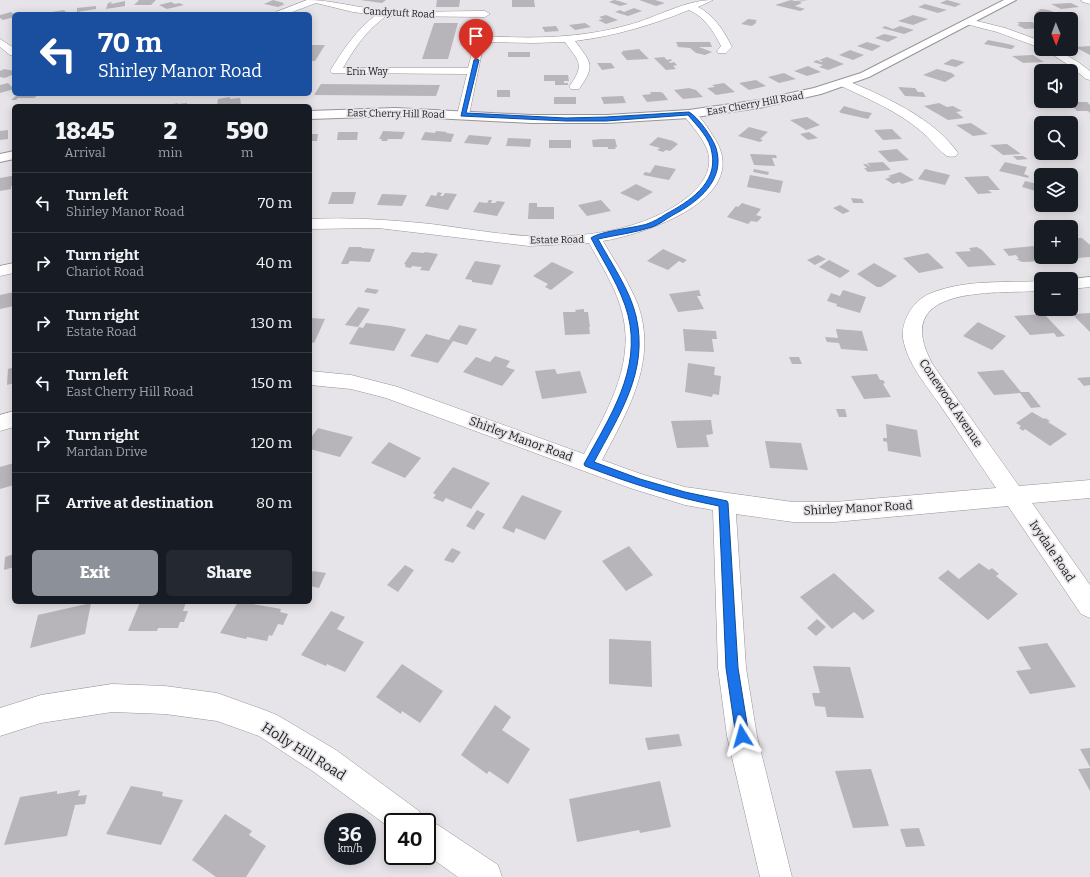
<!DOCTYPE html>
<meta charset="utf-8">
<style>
:root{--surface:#171b24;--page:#242831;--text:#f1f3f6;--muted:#9ea1a6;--line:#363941;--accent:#8c9099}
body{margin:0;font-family:Bitter,serif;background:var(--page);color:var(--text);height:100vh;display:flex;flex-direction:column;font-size:15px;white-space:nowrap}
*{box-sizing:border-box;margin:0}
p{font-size:13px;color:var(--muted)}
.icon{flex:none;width:22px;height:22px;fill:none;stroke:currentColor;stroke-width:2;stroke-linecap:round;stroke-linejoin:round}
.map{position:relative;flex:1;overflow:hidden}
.panel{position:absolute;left:12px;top:104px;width:300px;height:500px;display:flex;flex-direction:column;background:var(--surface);border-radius:6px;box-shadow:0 2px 10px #0003}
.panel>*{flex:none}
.banner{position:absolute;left:12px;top:12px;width:300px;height:84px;border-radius:6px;box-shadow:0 2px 10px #0003;background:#1a4fa0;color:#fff;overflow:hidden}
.needle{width:26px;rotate:179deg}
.tools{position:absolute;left:1034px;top:12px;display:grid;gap:8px}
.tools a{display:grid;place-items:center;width:44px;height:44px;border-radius:6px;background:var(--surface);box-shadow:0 2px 10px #0003;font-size:20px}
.speed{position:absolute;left:324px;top:813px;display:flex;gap:8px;font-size:20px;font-weight:700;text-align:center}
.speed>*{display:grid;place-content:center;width:52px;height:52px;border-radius:50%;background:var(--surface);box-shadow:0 2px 10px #0003;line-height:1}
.speed small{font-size:10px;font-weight:400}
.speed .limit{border:2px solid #111;border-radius:6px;background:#fff;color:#111}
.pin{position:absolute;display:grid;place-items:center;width:34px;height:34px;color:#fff;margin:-41px -17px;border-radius:50% 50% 50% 0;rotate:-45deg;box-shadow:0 0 4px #0007}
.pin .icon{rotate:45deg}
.me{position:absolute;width:44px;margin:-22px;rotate:352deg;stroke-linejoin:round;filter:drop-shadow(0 0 3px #0008)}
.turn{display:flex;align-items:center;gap:14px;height:84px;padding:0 20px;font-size:18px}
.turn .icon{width:52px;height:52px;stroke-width:2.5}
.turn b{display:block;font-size:28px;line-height:34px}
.eta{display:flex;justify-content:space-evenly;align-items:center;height:68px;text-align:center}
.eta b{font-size:24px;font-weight:800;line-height:28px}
.action{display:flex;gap:8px;margin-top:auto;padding:8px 20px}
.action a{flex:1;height:46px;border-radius:6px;background:var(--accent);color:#fff;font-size:16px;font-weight:800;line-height:46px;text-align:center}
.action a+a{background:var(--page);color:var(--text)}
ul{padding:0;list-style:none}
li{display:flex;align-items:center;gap:12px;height:60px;padding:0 20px;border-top:1px solid var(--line)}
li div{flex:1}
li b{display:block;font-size:15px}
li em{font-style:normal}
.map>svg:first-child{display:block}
</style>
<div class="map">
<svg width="1090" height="877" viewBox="0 0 1090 877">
<rect width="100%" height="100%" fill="#e6e4e8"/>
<path fill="#b7b5b9" d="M139,0H156L151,5H134Z
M273,0L284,3L282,4H285L278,7L264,4Z
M360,0H386L382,3Z
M437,0H460L459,7H436Z
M512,0H534L535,7H512Z
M614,0L619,1L628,4L620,6L609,2Z
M639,0H655L665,3L656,6Z
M791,0L795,1L808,0L799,2L802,3L795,6L805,9L800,11L775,5Z
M947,0L961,4L955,7L940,3Z
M125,1V6L106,9L108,3L112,2L111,4Z
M171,2L175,4L179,3L184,5L167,9L159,5Z
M1071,3L1079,7L1061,9L1051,4Z
M925,4L947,10L938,13L918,7Z
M96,6V9L77,12V8Z
M634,8L642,11L628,16L615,12L620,10L624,12Z
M1041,9L1048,10L1057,13L1050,17L1035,13Z
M64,10L67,13L46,14V13Z
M11,12L14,14V17L3,20L0,18V15Z
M606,15L618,20L606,24L598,20L603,19L599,17Z
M913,15L928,19L913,25L898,21Z
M748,19L757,20L755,22H757L752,26L741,24Z
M1017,22H1032L1041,28L1025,29L1017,25L1020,24Z
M434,23H458L448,59H422Z
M585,23L591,27L575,30L569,25Z
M556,26L559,31L545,32L542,27Z
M885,26L893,29L900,26L914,30L904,34L882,28Z
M884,34L898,37L888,42L875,38Z
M988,40L1008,44L1015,46L1012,49H1010L984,44Z
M676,42H710L712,47H699L712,52L705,55L696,53L690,48L678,47Z
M867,42L881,46L872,51L857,46Z
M310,45H325L315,61H310Z
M1090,46V55L1075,47Z
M639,49L649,59L627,60L621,53L623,52L622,51Z
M850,50L864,55L853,60L839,55Z
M508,52H530V57H508Z
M1033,55L1044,62L1023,63L1012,56Z
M664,57L667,60L671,59L672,61H669L670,63L674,62L677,65L673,66L676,69L666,70L654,58Z
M827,57L832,59L844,64L828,70L819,67L823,65L813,62L817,60L821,62L823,61L819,60Z
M952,59L965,62L956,67L943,64Z
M597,63H611L615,68L602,70Z
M808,66L821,72L807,76L794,71Z
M4,69L14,71V74L5,78L0,77V71Z
M937,69L952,73L955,76L945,82L923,75Z
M784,73L796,79L779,83L768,77Z
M544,75H568L569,81H564V83H568V85H555V81H544Z
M756,80L766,86L749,90L739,83Z
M8,83L14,89L0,93V85Z
M724,83L735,92L716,95L707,88L715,87L712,85Z
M321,84L440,85L436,96L314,95Z
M898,87L915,88L918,92H923L926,97L905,96Z
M689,88L696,90L703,97L683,99L674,90Z
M497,90H510V97H497Z
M650,92H660L663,93L668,100L647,102L642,95L651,94Z
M18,94H40L34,98H18L16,100H11Z
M623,96L626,103L604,104L601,97Z
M230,97V99L240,98L241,104L217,106L218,99Z
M554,97H576V104H554Z
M1068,102H1087L1090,105V113L1088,111H1077Z
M178,103V104L187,103V106H162Z
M939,103L947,107L953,106L962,111L956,112L964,118L948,120L924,106Z
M844,106L861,111L872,113L868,119L841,113L839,112Z
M807,117L820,125L806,130L790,120Z
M971,123L988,134L973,136L956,125Z
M749,127L768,132L760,139L763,140L760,142L738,136Z
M892,129L902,139L883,140L874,130Z
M8,130V139L0,140V131Z
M383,131L405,132L402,139H388L387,141H381L382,139H379Z
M436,131L447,132L446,133L454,134L451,142L421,140L425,132L435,133Z
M338,132H358L357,140H337Z
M809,132L818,138L808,140L800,134Z
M310,134H318L317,141H310Z
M469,135L492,137L488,145L464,143Z
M658,137L673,141L678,144L670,151L666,150L663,152L657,150L660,148L649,145Z
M508,138L531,139L530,147L506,146Z
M601,139H615L617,147H615L616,149H608V147H593L592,140Z
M549,140H571V148H549Z
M1007,144L1021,154L1003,155L990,145Z
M897,149L909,160L889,162L878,151Z
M750,154L776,155L777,158H772L775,166L754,165Z
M1013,156H1023L1028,159L1017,160Z
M883,162L891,170L868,172L864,168H867L863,164H866L871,167L867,163Z
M1005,162L1027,167L1024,174L1029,176L1028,178L999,171Z
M655,165L676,169L669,180L643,175L645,172L650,173Z
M754,169L769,172L768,175L753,172Z
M925,169L950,175L945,185L918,179Z
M900,172L914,180L902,184L899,182L893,184L885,179L891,177L888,176Z
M750,175L783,181L780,193L747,187Z
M11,176H14V185L11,186V189L0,191V178Z
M988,176L1000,190H988L992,193L978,194L964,177Z
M1025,181L1041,185L1039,192L1022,187Z
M636,184L653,192L638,201L620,193Z
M332,192H356L353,204H328Z
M438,192L442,193L440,196H443L445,193L457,194L448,210L425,206L431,195L436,196Z
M382,194L407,195L402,206L377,205Z
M851,198L862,199L864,203H853Z
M489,200H492L491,203H495L497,201L505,202L497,216L473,212L479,202L487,203Z
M601,200L611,211L587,216L578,205Z
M529,203H537V207H554V219H528Z
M742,203L761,209L756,215L762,217L757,222L751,221L748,224L727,217L736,206L738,207Z
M840,205L850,211L843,214L833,208Z
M1072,238H1082L1090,245V257L1076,258L1071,256L1072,254L1071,253V243H1077Z
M1034,246L1041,252V257H1046L1050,261L1022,262L1016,259H1019L1016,255L1009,256L1003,249Z
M349,247H362L361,248L375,249L370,262L350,261L348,264H341Z
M977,247L982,250L996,265L968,267L955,252L971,251L969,248Z
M663,249L687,260L683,263L679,261L668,270L647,261Z
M412,252L424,253L425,252L438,254L429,271L420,270L422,267L412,266L411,268L405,267L406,265L404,264Z
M928,253L944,268L919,273L903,258Z
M818,255L826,259L815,265L807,260Z
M829,260L850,271L840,278L819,267Z
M475,261L501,265L492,285L472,282V280L465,279Z
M552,262L574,272L551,290L545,287L548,284L533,276Z
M874,263L897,276L881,287H877L857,274Z
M367,288L379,290L376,294L364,292Z
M699,290L701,296H697L704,309L678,312L669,294Z
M843,290L866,297L860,313L836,306L837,304L827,301L831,293L840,296Z
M14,292V306L0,309V295Z
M358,307L370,309L358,327L345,325Z
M584,309V312H588L590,327H589L590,334L565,335L563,312H576L575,310Z
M1090,313V332L1072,314Z
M1044,314L1065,336L1057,337L1054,333L1030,335L1014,316Z
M311,318L325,319L314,343L310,342Z
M978,322L1006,336L992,350L963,336Z
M366,323L391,326L406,329L394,351L349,344L359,327L363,328Z
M459,325L477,329L467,345L453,341L438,363L410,356L426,334L449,340Z
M683,329L716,331L717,339H712L714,352L685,351Z
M836,329L862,331L868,351L841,349L839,343L827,342L825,337L838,338Z
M495,356L510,361L506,367L515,370L502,386L463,372L476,357L490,362Z
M789,357H799L802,364H792Z
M688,363L715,367L714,375L721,376L719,395L713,394L712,397L685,392Z
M14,367V383L7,385L8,369Z
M555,369L557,374L580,371L587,393L542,399L535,371Z
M1003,370L1021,392H1029L1041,407L1031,408L1020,393L994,395L977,372Z
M877,374L880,380H883L885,383L883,384L891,397L864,399L851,376Z
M1090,377V385L1084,386L1077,378Z
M836,409H845L847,417H839Z
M1032,412L1044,419L1045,418L1050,421L1048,422L1067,434L1050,446L1025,429L1023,431L1019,428L1021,426L1016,423Z
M711,420L713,434L706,435L709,447L677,448L671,421Z
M886,424L917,430L921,457L888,451L887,442L883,441V438H887Z
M318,428L353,437L340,457L310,449V439Z
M765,441L801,443L808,470L770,468Z
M389,442L421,458L405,478L371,463Z
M14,463V485L0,489V467Z
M453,467L490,483L471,509L446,498L443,502L433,498L436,495L433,493Z
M522,495L562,511L545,540L516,528L514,533L502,528Z
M477,510L485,514L474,530L466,526Z
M629,546L653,575L626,591L602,561Z
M452,548L461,552L453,563L444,560Z
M14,554V567L4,570L5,557Z
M979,563L989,570L992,568L999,574L996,576L1018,594L988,620L938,578L948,570L959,579Z
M405,565L414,570L398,592L387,585Z
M313,571L326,573L319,588L310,586V576Z
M834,573L875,611L863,620L854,612L832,629L800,597Z
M140,602H186L183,611H188L184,622H180L178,628H158L157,631H128Z
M238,602H254L253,604L281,609L280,612L288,614L283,625L278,624L272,636L269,635L267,641L247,637L246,639L220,633Z
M91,603L85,634L30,648L38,615Z
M331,611L345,617L337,629L364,642L345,672L327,664L326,666L301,655Z
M817,619L826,627L816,636L807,628Z
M609,639L651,641L652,687L609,684Z
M1047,643L1076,687L1030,694L1016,671L1031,669L1018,647Z
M402,664L443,691L420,723L402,711L401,714L376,697Z
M813,666L850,667L864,718L827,717L825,707L815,706L812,693H820Z
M495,705L511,717L502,730L530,749L508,784L489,771L487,774L461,755Z
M679,734L682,746L648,750L645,738Z
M1090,748V767L1080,749Z
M1090,768V791L1078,769Z
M871,769L889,826L853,828L835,771Z
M660,781L671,827L640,833L639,830L577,842L569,799Z
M131,786L163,792L162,796L183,800L161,845L106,834Z
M80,790L78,796L87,795L85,804L75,805L67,836L4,845L20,797L57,791V794Z
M225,814L252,831L249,835L266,846L246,877H216L192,860Z
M919,828L925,846L906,847L900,829Z"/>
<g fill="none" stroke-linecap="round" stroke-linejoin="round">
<g stroke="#959497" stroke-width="1">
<path id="minor" d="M307,0C333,0 357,8 383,10C417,13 451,11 485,11L490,14L485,17L386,16C367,30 355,47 343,68H468L480,24L483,23L488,26L486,36C533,39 582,38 628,25C656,18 684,0 713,0L698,7C714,15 724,31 732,47L726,53H718L717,51L721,46C714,32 705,17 689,10C652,25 615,36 575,41C591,63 596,65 579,89H571L569,87C585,64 580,63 565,42L534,43L484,42L469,115L467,118H459L457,115L467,74L332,73L330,71C343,50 356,30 376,15L353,12L316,3L287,14H274L276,12Z
M1081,0H1090V4L1083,2Z
M969,19L1005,28L1041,41V48L997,32L966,24L964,22L966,20Z
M0,39L14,48V56L10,55L0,47Z
M1044,49H1056L1078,62L1090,71V80L1086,79L1070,66Z
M843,80C852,82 861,87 869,90C901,105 937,123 958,153L956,156C953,157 950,157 947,156C940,152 929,138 922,132C898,111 868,99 839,85L837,83L839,81Z
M689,110C700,113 709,130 715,139C752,199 645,234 603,241C615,262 629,282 638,305C658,361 627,412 602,460L641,474L685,487L793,502H835L996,488C977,460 959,433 940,405C926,385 907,363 903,338C901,321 913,301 929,294C964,279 1005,283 1041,281V291C993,294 888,284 933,365L1019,486L1090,480V498L1032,503L1090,585V618L1081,614L1008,506L835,522H793L736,514L746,668L757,736L792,877H760L727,736L718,668L713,510L685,505L630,488L386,398L351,389L310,385V371L351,375L398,387L584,454C609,408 638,359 620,305C613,283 600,263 589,243L529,246L378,228L310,229V219C351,217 391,220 431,224C463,228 495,234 527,236C581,239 646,231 689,196C702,185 713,170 708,152C703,137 692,127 683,114L685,111Z
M14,263V273L0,276V266Z
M1090,277V287L1071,289V279Z
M14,411V427L0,431V415Z
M112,684L165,686L217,693L267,711L277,715L336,750L419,811L424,822L427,820L438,825L498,865L502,877H458L427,855V822H393V830L314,772L259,736L217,721L165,714L112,712L41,723L0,736V708L41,695Z"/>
</g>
<g stroke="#959497" stroke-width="2">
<path id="major" d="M1004,0H1016L869,77L821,94L759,108L689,118L607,123H531L395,116L310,119V111L395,108L531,115H607L689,110L759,100L814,88L861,73Z
M14,151V159L0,162V154Z"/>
</g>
<use href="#minor" fill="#fff" fill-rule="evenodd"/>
<use href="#major" fill="#fff" fill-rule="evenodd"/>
</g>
<path fill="#1a73e8" stroke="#114b97" d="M476,59L479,60L466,113L566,118L606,117L689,112C698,117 713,138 716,148C726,180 698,202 673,215C666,219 659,225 652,227C634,233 616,235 598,239C611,263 630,290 636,316C649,372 619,415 594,462L640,479L685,492L727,501L728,503L738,668L749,736L747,740L742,742L738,740L736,736L726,668L719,506C673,497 629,483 585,466L584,464C609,418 642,370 628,315C621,288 604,263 591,238C600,231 634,228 647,224C653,222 660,218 666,214C688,202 718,184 712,153C710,138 698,127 688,115L606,121H566L461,116L474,60Z"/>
<g text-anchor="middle" stroke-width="3.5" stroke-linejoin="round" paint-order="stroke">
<g font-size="10" fill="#1e1d1e" stroke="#e6e4e8">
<text transform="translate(399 12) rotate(3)" y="4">Candytuft Road</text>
<text x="367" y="75">Erin Way</text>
<text transform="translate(755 103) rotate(-10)" y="4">East Cherry Hill Road</text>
<text transform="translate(396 113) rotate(1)" y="4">East Cherry Hill Road</text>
<text transform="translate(557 239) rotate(-1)" y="4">Estate Road</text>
</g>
<g font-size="12" fill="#1e1d1e" stroke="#e6e4e8">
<text transform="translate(951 403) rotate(56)" y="4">Conewood Avenue</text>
<text transform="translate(521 439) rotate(20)" y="4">Shirley Manor Road</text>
<text transform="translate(858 508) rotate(-3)" y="4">Shirley Manor Road</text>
<text transform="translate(1052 551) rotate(56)" y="4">Ivydale Road</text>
</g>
<g font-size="14" fill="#1e1d1e" stroke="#e6e4e8">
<text transform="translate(304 751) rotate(32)" y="5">Holly Hill Road</text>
</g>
</g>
</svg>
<div class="tools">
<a><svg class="needle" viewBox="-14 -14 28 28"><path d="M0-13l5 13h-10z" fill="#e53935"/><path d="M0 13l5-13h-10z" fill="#9ea1a6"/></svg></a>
<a><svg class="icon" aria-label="sound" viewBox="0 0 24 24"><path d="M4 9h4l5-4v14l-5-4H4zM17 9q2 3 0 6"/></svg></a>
<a><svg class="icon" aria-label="search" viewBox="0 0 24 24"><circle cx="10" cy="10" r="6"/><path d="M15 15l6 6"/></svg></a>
<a><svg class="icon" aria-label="layers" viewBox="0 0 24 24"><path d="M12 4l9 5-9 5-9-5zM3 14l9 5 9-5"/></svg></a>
<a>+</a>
<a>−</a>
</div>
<div class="speed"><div>36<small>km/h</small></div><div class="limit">40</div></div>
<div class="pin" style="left:476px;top:60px;background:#d93025"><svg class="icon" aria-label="arrive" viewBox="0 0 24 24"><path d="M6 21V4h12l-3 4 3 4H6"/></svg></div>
<svg class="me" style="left:742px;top:736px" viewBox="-20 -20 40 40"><path d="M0-17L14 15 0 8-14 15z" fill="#1a73e8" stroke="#fff" stroke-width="4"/></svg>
<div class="banner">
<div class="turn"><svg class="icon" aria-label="left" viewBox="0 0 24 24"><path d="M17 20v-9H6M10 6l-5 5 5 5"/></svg><div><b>70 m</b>Shirley Manor Road</div></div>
</div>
<section class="panel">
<div class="eta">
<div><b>18:45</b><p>Arrival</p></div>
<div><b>2</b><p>min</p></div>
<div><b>590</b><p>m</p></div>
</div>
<ul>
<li><svg class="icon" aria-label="left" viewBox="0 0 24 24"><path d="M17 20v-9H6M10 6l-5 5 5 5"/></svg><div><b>Turn left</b><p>Shirley Manor Road</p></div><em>70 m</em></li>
<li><svg class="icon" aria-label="right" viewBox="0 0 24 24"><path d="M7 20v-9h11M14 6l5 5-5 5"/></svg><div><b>Turn right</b><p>Chariot Road</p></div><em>40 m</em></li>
<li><svg class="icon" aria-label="right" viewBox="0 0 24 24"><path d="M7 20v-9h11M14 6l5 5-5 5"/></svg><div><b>Turn right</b><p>Estate Road</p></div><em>130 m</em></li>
<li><svg class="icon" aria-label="left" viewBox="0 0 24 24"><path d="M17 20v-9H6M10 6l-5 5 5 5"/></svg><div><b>Turn left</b><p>East Cherry Hill Road</p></div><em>150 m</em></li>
<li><svg class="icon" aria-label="right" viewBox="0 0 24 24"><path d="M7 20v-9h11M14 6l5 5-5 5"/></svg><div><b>Turn right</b><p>Mardan Drive</p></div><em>120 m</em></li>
<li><svg class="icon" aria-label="arrive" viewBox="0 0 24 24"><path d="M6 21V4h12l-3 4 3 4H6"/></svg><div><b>Arrive at destination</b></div><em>80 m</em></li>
</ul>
<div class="action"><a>Exit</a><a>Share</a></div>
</section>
</div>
